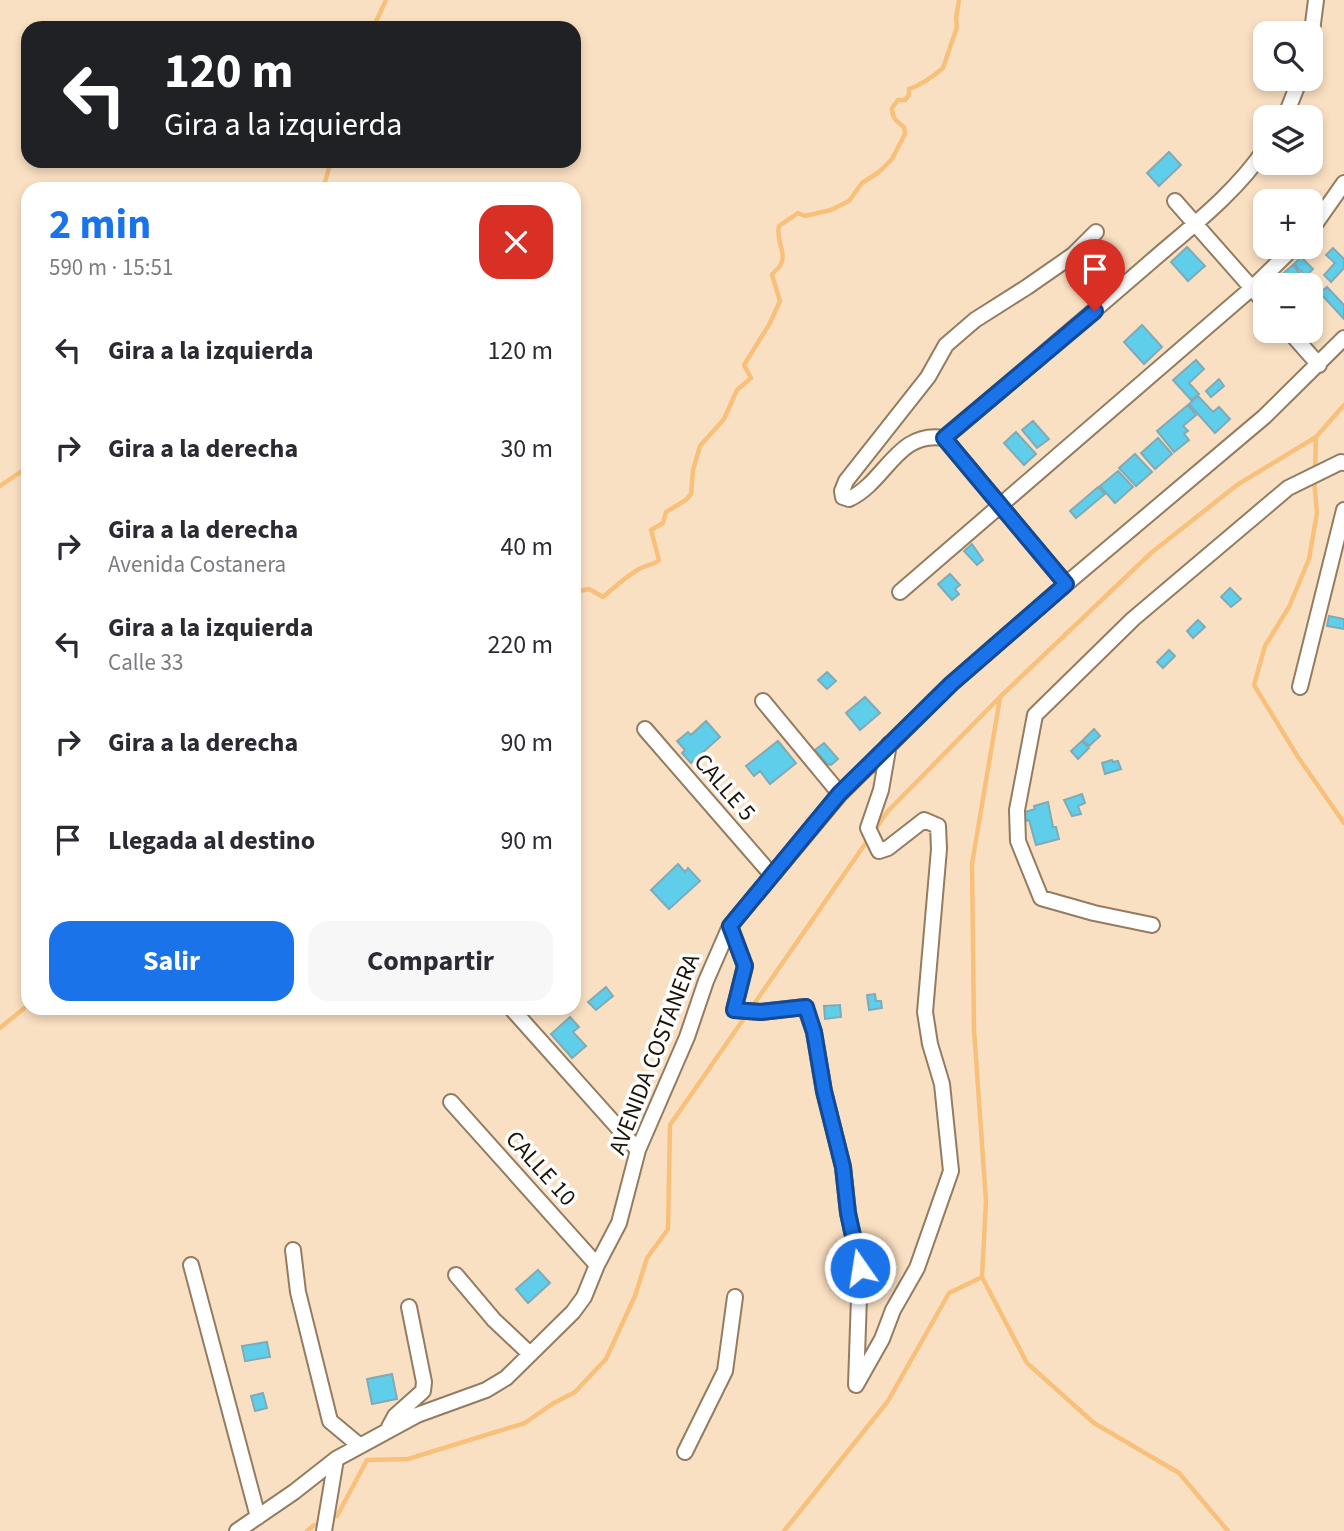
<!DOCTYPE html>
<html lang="es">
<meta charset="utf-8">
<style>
:root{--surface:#fff;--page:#f7f7f7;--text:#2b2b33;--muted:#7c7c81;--accent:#1a73e8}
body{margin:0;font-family:"Source Sans 3",sans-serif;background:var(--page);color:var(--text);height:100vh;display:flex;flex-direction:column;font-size:26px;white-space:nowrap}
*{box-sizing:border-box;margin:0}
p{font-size:23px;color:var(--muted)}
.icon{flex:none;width:38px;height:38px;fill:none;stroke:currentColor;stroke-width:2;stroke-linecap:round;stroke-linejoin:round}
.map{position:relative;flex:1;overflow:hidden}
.panel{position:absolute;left:21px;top:182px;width:560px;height:833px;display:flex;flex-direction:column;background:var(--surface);border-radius:21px;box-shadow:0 4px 10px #0003}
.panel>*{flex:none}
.hud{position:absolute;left:21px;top:21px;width:560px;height:147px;border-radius:21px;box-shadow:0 4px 10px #0003;background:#202124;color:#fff;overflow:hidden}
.fabs{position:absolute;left:1253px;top:21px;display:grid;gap:14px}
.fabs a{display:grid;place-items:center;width:70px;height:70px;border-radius:14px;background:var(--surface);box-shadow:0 4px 10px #0003;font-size:35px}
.pin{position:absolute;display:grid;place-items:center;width:60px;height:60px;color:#fff;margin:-72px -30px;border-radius:50% 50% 50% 0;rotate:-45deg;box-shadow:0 0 7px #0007}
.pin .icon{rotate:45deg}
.me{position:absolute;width:77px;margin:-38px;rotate:347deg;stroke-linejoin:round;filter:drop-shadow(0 0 5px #0008)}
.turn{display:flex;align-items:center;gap:24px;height:147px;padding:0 28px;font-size:32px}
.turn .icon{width:91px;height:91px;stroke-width:2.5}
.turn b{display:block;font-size:49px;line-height:60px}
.round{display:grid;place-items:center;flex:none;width:74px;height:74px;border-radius:21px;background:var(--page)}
.head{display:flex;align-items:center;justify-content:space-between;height:119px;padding:0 28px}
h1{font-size:42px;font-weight:700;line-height:52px;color:var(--accent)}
.cta{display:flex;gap:14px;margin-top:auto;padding:14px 28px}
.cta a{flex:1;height:80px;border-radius:21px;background:var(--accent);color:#fff;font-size:28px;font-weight:700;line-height:80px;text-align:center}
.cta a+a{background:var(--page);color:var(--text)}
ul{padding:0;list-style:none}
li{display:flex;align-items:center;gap:21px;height:98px;padding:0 28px}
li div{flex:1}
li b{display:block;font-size:26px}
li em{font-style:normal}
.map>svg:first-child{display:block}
</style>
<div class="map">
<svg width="1344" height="1531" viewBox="0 0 1344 1531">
<rect width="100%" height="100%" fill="#fae0c2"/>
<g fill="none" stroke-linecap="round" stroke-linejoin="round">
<path stroke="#f8c07b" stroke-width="4.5" d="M373,28L386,0
M323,189L331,161
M1315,470L1316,437
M1314,479L1317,513L1309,559L1289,607L1265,646L1254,685L1298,757L1344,823
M0,486L28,467
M574,592L589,589L603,597C614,588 625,577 639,569C646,565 654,565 659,560L651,530L663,523L666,512L686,500L691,494L693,470L700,446L724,419L737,390L751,378L744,365L770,323L780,301L772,275C774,272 777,269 780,266C788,254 775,240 779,226L798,213L805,216L831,210L849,201L862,183L879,172L892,159L905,134L904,127C896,121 892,118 892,108L898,100H905L909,95V89C919,86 934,76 943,68L957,27L956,18L959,0
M0,1028L28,1005
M982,1277L1027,1363L1094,1423L1179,1473L1228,1531
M337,1516L367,1460L408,1459L525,1423L552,1404L575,1392L606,1359L635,1296L647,1258L668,1229L670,1125L888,811L1001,696L1151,553L1237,485L1316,437L1344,405
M307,1531L314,1525
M784,1531L888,1401L949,1293L982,1277L986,1201L974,1030L972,864L1000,698"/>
</g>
<path fill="#5fceeb" stroke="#80aab6" stroke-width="2" d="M1169,152L1181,165L1159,186L1147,173Z
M1187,247L1205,266L1188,281L1171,262Z
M1333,248L1344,259V268L1331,282L1324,275L1335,263L1326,255Z
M1301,257L1313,269L1306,276L1294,264Z
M1293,265L1306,281L1301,285H1288L1280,276Z
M1327,287L1344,305V319L1320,293Z
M1142,325L1162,347L1144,364L1124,342Z
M1196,360L1204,369L1189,383L1199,394L1191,400L1173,380Z
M1219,379L1224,386L1211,397L1206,391Z
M1198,396L1213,412L1219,407L1230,419L1215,433L1189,404Z
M1188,405L1196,415L1183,426L1188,431L1184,434L1189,440L1174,452L1157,431Z
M1033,421L1049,439L1037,448L1022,430Z
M1016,432L1036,454L1024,465L1004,443Z
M1158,438L1172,454L1155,469L1141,453Z
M1135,454L1152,472L1136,486L1119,468Z
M1118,471L1133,487L1115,503L1100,486Z
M1098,487L1105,494L1076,518L1070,511Z
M972,544L983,560L977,565L964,551Z
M950,574L960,585L955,589L959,594L952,600L938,584Z
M1230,588L1241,599L1231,607L1221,597Z
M1329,616L1344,619V629L1327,626Z
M1198,620L1205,627L1193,638L1187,631Z
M1169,650L1175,656L1163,668L1157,662Z
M827,672L836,681L827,689L818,680Z
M865,697L880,713L860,730L846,713Z
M706,721L720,737L691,763L682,753L685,750L677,741L688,732L691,735Z
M1094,729L1100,736L1089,746L1083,740Z
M778,741L796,763L770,784L760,771L754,776L746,766Z
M1082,741L1089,748L1078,759L1071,751Z
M824,743L838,759L831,765L827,764L815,750Z
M1112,760L1113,762L1118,761L1121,769L1105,774L1102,763Z
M1082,794L1085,803L1078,806L1081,814L1072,816L1064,800Z
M1048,802L1053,827H1056L1059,839L1036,845L1029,820L1025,821L1022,813L1035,809L1034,806Z
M678,864L685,872L688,868L700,881L669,909L651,890Z
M606,987L613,996L596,1010L588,1002Z
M875,994L876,1001H881L882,1008L869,1010L867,995Z
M840,1005L841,1017L825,1019L824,1006Z
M570,1017L579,1027L573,1032L586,1046L572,1058L551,1034Z
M538,1270L550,1283L528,1303L516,1289Z
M267,1342L270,1357L245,1361L242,1346Z
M392,1374L397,1399L372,1404L367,1379Z
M263,1393L267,1408L255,1411L251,1396Z"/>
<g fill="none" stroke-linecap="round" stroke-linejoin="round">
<g stroke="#937c61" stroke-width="18">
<path id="minor" d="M1311,39L1316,0
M1285,117L1300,79
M1175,201L1265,303
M1311,230L1344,183
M1096,232L1073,255L1027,287L975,320L946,345L928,377L846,481L842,491L843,497L849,499C886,482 897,430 944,438C1012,381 1080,323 1147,265C1188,229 1235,194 1265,149
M1289,331L1319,365
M944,438L1066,584
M900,592L1252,288L1294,247
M1300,687L1344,510
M763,701L840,794
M645,729L771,874
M1152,925L1094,913L1041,898L1018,841L1017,810L1035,715L1133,619L1288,488L1341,462L1344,463
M730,926L745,966L734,1010L761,1012L805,1007L814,1032L824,1092L843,1167L848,1213L860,1268L856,1385L882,1339L893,1310L917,1268L951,1171L942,1084L930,1044L925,1012L939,849L938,826L924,820L888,848L879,851L868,828L881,790L889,744
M511,1008L638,1150
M451,1102L597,1265
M293,1250L298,1292L330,1421L360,1446
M191,1265L258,1517
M456,1275L494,1320L530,1354
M389,1427L395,1416L423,1391L424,1382L409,1307
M685,1452L725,1371L735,1297
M237,1531L294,1492L336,1459
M324,1531L336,1459L417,1415L486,1390L506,1378L573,1312L584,1297L597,1265L619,1223L638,1150L687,1037L706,981L730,926L840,794L951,684L1066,584L1264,417L1344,338"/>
</g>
<use href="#minor" stroke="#fff" stroke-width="14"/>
</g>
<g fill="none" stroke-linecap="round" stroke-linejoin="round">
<g stroke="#114b97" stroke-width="18">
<path id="route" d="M860,1268L848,1213L843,1167L824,1091L814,1032L806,1007L761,1012L734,1010L745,966L730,926L839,794L951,684L1066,584L944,438L1095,311"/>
</g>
<use href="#route" stroke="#1a73e8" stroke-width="12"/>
</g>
<g text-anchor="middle" stroke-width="7" stroke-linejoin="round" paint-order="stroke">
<g font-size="24" fill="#1d1409" stroke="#fff">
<text transform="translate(725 787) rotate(49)" y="8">CALLE 5</text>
<text transform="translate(654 1054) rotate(-69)" y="8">AVENIDA COSTANERA</text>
<text transform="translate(541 1168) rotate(48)" y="8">CALLE 10</text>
</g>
</g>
</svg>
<div class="fabs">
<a><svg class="icon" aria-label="search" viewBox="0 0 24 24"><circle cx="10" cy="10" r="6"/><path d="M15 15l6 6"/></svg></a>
<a><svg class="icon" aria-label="layers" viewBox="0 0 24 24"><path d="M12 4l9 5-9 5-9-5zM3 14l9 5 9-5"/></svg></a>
<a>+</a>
<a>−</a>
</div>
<div class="pin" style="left:1095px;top:311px;background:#d93025"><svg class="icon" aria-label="arrive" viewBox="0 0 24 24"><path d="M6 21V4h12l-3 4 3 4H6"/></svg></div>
<svg class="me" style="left:860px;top:1268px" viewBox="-20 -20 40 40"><circle r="17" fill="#1a73e8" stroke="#fff" stroke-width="3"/><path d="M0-11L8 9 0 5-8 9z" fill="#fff"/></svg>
<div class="hud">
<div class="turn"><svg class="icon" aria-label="left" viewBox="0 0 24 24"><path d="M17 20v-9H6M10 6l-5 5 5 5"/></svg><div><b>120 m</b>Gira a la izquierda</div></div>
</div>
<section class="panel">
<div class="head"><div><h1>2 min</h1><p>590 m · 15:51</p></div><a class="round" style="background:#d93025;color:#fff"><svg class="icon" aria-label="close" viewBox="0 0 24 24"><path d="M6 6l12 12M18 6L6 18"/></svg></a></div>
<ul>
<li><svg class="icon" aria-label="left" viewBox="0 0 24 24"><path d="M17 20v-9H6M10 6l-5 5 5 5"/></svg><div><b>Gira a la izquierda</b></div><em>120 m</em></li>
<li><svg class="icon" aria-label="right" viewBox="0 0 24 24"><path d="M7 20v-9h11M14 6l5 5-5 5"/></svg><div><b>Gira a la derecha</b></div><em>30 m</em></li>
<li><svg class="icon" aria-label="right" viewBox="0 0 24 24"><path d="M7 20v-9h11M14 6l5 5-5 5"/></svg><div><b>Gira a la derecha</b><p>Avenida Costanera</p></div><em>40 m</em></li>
<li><svg class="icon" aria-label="left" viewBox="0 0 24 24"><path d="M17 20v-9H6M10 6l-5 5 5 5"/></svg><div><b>Gira a la izquierda</b><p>Calle 33</p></div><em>220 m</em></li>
<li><svg class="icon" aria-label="right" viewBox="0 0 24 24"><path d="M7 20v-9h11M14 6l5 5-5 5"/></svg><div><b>Gira a la derecha</b></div><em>90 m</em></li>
<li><svg class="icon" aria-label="arrive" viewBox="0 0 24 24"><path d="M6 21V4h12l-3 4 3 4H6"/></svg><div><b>Llegada al destino</b></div><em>90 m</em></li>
</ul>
<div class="cta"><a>Salir</a><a>Compartir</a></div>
</section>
</div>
